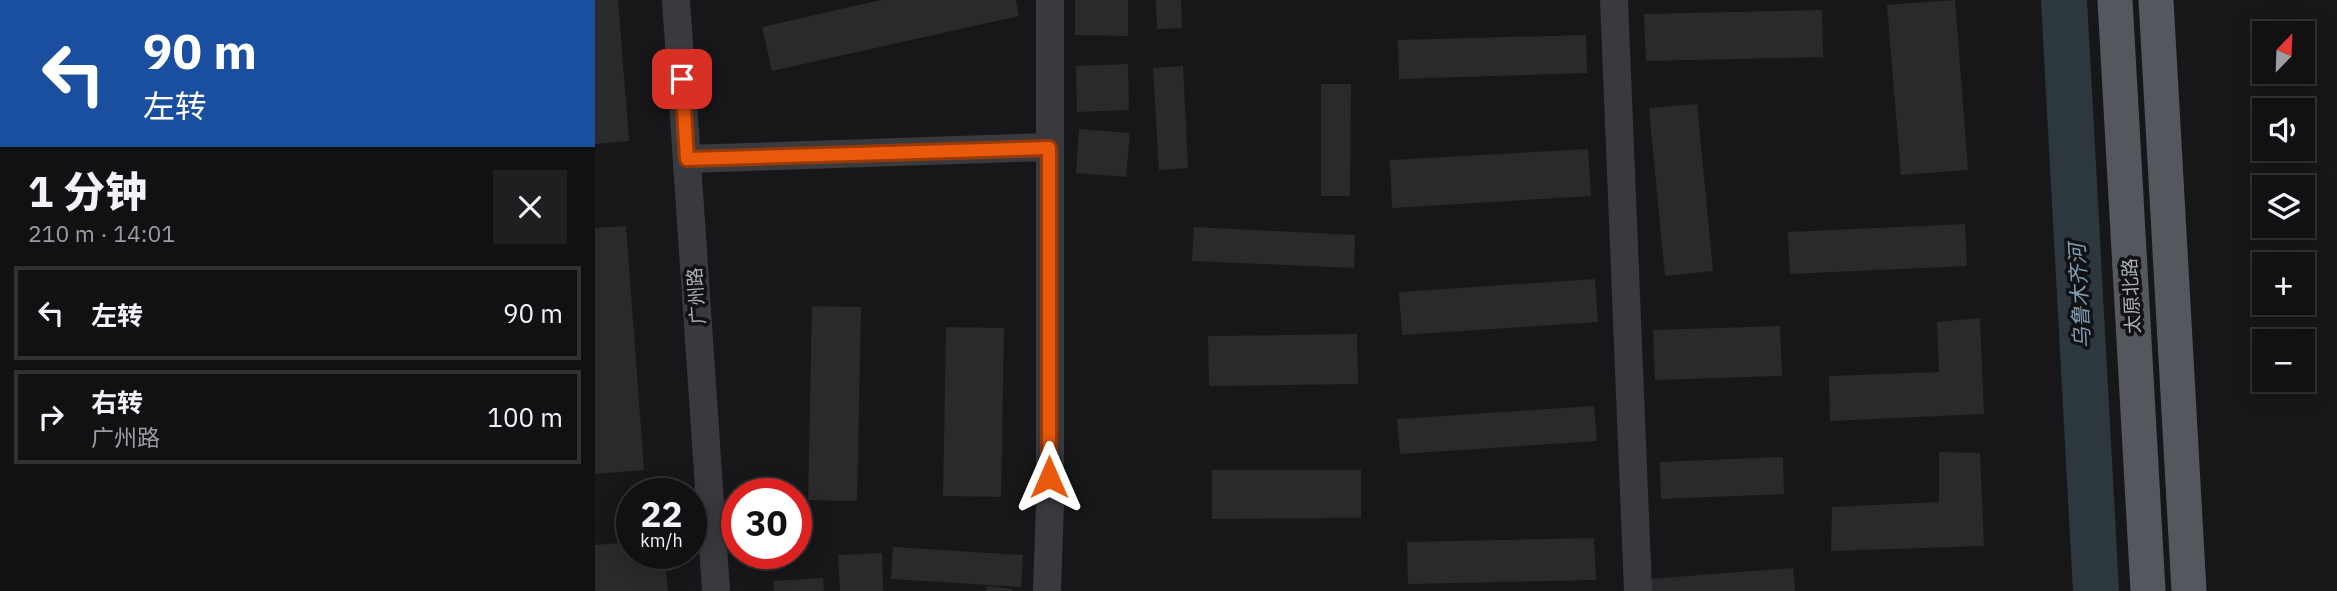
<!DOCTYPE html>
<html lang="zh">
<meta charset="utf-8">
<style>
:root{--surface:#111113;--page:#1e1f21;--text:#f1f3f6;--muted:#9c9da0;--line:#303133}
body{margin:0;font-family:"IBM Plex Sans","Noto Sans SC",sans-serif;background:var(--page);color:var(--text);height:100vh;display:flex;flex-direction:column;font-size:26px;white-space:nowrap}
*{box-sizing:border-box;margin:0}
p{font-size:23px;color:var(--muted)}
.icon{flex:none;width:38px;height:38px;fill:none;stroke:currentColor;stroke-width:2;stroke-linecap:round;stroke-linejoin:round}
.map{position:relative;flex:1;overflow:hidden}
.sheet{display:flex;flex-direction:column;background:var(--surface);width:595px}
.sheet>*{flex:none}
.hud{background:#1a4fa0;color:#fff;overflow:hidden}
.needle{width:46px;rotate:23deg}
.buttons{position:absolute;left:1657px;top:21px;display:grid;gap:14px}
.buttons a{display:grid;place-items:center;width:63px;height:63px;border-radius:0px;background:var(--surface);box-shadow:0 4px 18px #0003,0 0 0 2px var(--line);font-size:35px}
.speed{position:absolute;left:21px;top:478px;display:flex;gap:14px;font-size:35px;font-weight:700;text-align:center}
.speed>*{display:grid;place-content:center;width:91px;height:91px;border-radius:50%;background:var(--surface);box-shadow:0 4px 18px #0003,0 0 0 2px var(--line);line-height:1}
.speed small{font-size:18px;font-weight:400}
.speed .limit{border:10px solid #d22;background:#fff;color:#111}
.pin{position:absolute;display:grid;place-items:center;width:60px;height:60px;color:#fff;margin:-30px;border-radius:14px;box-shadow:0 4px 10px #0006}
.me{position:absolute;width:77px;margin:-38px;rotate:0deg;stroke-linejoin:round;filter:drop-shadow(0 0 5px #0008)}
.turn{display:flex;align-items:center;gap:24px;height:147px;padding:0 28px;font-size:32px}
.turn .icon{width:91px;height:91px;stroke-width:2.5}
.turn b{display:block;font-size:49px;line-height:60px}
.round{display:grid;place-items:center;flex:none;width:74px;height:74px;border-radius:0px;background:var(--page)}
.overview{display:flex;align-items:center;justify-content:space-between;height:119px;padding:0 28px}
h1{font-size:42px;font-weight:800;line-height:52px}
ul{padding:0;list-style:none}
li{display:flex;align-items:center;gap:21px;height:94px;margin:0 14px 10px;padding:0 14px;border:4px solid var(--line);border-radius:0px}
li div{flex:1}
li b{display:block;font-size:26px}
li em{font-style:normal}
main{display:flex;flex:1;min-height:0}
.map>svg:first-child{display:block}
</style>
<main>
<section class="sheet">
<div class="hud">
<div class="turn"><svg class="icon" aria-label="left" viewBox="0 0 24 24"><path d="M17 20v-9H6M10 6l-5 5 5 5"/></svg><div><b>90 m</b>左转</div></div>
</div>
<div class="overview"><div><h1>1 分钟</h1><p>210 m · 14:01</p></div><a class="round"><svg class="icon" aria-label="close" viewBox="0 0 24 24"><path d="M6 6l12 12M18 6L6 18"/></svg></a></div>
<ul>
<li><svg class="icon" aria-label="left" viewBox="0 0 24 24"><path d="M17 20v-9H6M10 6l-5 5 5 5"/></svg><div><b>左转</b></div><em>90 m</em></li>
<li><svg class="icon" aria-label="right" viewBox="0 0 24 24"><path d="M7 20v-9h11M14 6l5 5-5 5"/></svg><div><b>右转</b><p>广州路</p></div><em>100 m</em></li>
</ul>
</section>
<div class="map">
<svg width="1742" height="591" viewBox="0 0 1742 591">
<rect width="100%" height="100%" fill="#171719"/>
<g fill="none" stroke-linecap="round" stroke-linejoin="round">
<path stroke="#2d373e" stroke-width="46" d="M1469,0L1501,591"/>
</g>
<path fill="#2a2a2d" d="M0,0H23L34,141L0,144Z
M286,0H421L424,16L177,71L167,27Z
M480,0H533V36L480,35Z
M561,0H586L587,28L562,29Z
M1360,0L1373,170L1306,175L1292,5Z
M1227,10L1228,57L1051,61L1049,14Z
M991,35L992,73L804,79L803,40Z
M533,64L534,110L482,112L481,66Z
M588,66L593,168L564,170L558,68Z
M726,84H756L755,196H726Z
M1102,104L1118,271L1070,276L1054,108Z
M484,129L535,133L531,177L481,173Z
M993,149L996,196L797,208L795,160Z
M1370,224L1372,266L1195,274L1193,232Z
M31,226L49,470L0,474V228Z
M599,227L760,235L759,268L597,261Z
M1000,279L1003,322L807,335L804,292Z
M217,306L266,307L262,501L213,500Z
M1385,318L1389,414L1235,421L1234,376L1344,372L1342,322Z
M1185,326L1187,376L1060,380L1058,330Z
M351,327L409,328L406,497L348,496Z
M762,334L763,384L614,386L613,336Z
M999,406L1002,441L805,454L802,419Z
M1344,452L1385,453L1389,546L1236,551L1237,507L1344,502Z
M1188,457L1189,494L1066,499L1065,462Z
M617,470H766V518L617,519Z
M999,538L1001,580L813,584L812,542Z
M37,542V553H69L73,591H0V545Z
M298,547L428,555L426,587L296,579Z
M287,553L288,591H245L243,555Z
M1198,568L1200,591H1054L1053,579Z
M228,578L229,591H179L178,581Z
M392,586L417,589V591H391Z"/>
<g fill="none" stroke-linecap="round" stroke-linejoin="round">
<path stroke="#383a3e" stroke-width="28" d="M81,0L121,591
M1019,0L1043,591
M92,159L454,147
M452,591L455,503V0"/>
<path stroke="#54575d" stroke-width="35" d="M1520,0L1553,591
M1561,0L1594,591"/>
</g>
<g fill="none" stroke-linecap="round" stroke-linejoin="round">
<g stroke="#983908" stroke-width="18">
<path id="route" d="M87,79L92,159L454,148V477"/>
</g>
<use href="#route" stroke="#ea580c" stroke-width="12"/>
</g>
<g text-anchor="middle" stroke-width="7" stroke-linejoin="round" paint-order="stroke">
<g font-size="19" fill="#aaafb9" stroke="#121214">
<text transform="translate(101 296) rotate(-94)" y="7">广州路</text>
<text transform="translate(1536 296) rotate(-93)" y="7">太原北路</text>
</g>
<g font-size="21" font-style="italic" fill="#819fb4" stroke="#121214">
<text transform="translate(1485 296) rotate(-93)" y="7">乌鲁木齐河</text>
</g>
</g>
</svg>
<div class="buttons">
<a><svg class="needle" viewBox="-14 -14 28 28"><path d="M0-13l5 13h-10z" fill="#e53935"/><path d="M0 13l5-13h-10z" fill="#9c9da0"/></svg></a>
<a><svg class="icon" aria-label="sound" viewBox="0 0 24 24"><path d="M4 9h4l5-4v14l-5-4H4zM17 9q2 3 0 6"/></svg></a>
<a><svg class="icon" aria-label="layers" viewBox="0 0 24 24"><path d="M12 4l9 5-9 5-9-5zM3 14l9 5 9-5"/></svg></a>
<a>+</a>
<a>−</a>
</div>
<div class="speed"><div>22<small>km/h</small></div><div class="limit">30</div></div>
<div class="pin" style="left:87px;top:79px;background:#d93025"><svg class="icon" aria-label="arrive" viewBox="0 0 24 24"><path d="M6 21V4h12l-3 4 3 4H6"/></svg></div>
<svg class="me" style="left:454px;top:477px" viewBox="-20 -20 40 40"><path d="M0-17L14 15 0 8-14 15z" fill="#ea580c" stroke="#fff" stroke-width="4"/></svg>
</div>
</main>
